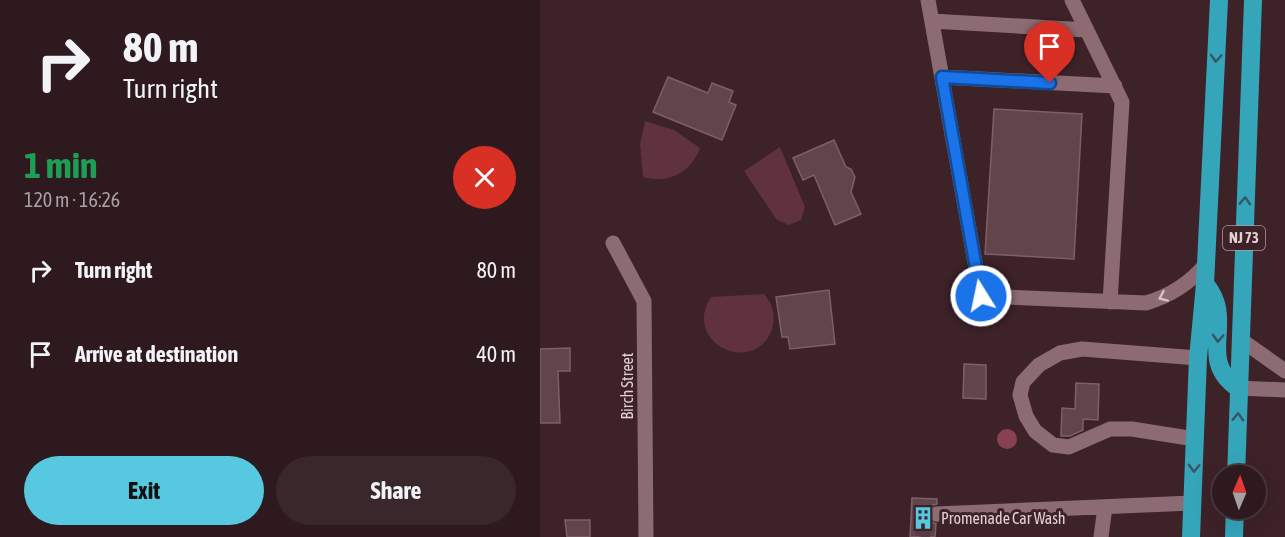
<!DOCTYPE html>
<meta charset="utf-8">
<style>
:root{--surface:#2e1a1e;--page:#3a272b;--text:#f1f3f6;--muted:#a7a1a4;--line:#49383c;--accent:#56c9e0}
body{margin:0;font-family:"Asap Condensed",sans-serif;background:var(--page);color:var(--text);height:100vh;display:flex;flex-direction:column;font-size:22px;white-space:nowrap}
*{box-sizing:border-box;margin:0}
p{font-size:20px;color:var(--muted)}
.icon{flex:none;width:33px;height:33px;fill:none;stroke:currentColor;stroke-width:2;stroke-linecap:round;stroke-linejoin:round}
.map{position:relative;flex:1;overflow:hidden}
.side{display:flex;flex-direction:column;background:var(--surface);width:540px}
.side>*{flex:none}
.hud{background:#2e1a1e;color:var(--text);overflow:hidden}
.needle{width:39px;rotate:2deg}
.fabs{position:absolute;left:672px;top:465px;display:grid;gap:12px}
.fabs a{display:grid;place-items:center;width:54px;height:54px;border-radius:50%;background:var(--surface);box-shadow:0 6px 24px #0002,0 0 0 2px var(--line);font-size:30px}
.pin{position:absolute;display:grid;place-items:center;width:51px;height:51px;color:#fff;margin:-62px -26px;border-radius:50% 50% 50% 0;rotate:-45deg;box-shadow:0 0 6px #0007}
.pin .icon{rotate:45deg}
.me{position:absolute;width:66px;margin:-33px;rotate:350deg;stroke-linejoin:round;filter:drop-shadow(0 0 4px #0008)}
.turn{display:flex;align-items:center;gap:21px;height:126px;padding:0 24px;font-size:27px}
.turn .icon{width:78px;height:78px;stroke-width:2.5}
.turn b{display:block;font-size:42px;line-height:51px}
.round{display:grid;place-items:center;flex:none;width:63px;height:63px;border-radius:32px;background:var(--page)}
.summary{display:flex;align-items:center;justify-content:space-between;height:102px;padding:0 24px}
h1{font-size:36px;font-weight:700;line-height:45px;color:#1e9e55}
.button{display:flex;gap:12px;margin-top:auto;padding:12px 24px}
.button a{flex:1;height:69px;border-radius:36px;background:var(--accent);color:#111;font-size:24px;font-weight:700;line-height:69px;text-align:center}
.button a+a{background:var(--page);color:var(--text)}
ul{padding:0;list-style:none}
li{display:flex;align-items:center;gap:18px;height:84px;padding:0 24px}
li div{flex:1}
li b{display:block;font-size:22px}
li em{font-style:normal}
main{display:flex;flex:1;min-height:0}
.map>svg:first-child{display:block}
</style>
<main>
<section class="side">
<div class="hud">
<div class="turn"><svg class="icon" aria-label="right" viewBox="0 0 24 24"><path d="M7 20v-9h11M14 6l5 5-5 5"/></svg><div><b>80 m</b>Turn right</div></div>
</div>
<div class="summary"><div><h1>1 min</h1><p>120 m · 16:26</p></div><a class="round" style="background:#d93025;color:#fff"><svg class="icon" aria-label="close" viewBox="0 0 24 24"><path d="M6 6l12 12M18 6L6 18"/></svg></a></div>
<ul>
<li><svg class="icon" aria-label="right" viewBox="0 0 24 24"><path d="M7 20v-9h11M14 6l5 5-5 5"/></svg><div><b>Turn right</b></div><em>80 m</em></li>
<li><svg class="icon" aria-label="arrive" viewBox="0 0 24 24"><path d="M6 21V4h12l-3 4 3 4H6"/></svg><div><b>Arrive at destination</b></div><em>40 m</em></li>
</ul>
<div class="button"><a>Exit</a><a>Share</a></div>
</section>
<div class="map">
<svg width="745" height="537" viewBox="0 0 745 537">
<rect width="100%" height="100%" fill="#3d2228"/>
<path fill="#60323d" d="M105,121L134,130L160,148C151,173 128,184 103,177L100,144Z
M240,147L265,207L261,220L249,225L237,220L204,171Z
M224,294C233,304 236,317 232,329C216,377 141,344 171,297Z"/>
<path fill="#884153" d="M457 439a10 10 0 1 1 20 0a10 10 0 1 1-20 0Z"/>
<path fill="#62454b" stroke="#7e5f65" stroke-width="1.5" d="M128,77L168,93L172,83L193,91L189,102L196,105L182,140L113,112Z
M454,109L542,114L534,259L445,254Z
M294,140L306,167L311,169L315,177L311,192L321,214L295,225L274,175L263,180L253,158Z
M289,290L295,344L250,349L248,337H242L236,297Z
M30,348V371H18L20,423H0V349Z
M424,364L446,365V399L423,398Z
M536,383L559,384L558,420L543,419V430L530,436H521L522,408L535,409Z
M372,498L397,499V504L390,506L386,514L388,520L396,524L395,537H370Z
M25,520H50V537H27Z"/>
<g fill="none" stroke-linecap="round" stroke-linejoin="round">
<path stroke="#563c42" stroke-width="15" stroke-dasharray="15 8" stroke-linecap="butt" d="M382,537L386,522L396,514"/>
<path stroke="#8c6c72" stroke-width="15" d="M388,0L441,296L606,303C630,296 650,283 666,264
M532,0L582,102L570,302
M392,21L547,30
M402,77L575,86
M73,243L104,301L106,537
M700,339L745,371
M698,388L745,390
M655,439L592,429H570L529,447L513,445L495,431L486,416L480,395L483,382L499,365L520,353L542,349L658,358
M396,514L652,503
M561,537L565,507"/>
<path stroke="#35a5ba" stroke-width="18" d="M665,284C697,320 655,359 698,388
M696,476L713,0
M651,537L658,358L665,284L679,0
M694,537L695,508"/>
</g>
<defs><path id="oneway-chevron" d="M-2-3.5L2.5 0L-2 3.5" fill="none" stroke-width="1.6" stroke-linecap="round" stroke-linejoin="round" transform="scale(1.5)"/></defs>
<g stroke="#3a5662">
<use href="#oneway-chevron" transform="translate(676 58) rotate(93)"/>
<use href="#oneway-chevron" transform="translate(705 201) rotate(-88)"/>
<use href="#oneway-chevron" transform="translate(678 338) rotate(92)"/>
<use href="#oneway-chevron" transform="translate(698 417) rotate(-88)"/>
<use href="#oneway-chevron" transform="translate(654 468) rotate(92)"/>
</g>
<use stroke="#d5c1c4" href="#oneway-chevron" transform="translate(623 297) rotate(156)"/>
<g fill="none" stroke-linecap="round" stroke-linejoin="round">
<g stroke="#114b97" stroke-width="15">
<path id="route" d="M441,296L402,77L510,83"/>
</g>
<use href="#route" stroke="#1a73e8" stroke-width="10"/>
</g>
<defs>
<g id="building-bare" transform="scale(1.8)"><path d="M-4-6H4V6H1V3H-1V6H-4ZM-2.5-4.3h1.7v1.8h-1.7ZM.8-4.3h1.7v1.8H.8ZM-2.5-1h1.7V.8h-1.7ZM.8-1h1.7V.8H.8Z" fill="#56c9e0" stroke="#3d2228" stroke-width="2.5" paint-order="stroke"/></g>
</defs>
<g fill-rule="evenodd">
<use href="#building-bare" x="383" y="518"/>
</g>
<g text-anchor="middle" stroke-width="6" stroke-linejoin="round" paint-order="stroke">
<rect fill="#3d2228" stroke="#b09ca0" stroke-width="1.5" x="683" y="226" width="42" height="24" rx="4.5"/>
<g font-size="15" font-weight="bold" fill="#e2d0d3">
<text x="704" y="243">NJ 73</text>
</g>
<g font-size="16" fill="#e2d0d3" stroke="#3d2228">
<text transform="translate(87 386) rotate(-90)" y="6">Birch Street</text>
</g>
<g font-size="16" fill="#e2d0d3" stroke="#3d2228" text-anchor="start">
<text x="401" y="524">Promenade Car Wash</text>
</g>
</g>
</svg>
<div class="fabs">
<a><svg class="needle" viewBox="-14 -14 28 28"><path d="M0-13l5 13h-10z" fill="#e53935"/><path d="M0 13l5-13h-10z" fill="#a7a1a4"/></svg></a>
</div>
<div class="pin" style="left:510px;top:83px;background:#d93025"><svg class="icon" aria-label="arrive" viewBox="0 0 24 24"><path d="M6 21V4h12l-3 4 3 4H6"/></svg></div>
<svg class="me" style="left:441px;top:296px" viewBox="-20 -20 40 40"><circle r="17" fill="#1a73e8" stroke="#fff" stroke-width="3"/><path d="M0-11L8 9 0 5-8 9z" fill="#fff"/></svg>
</div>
</main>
